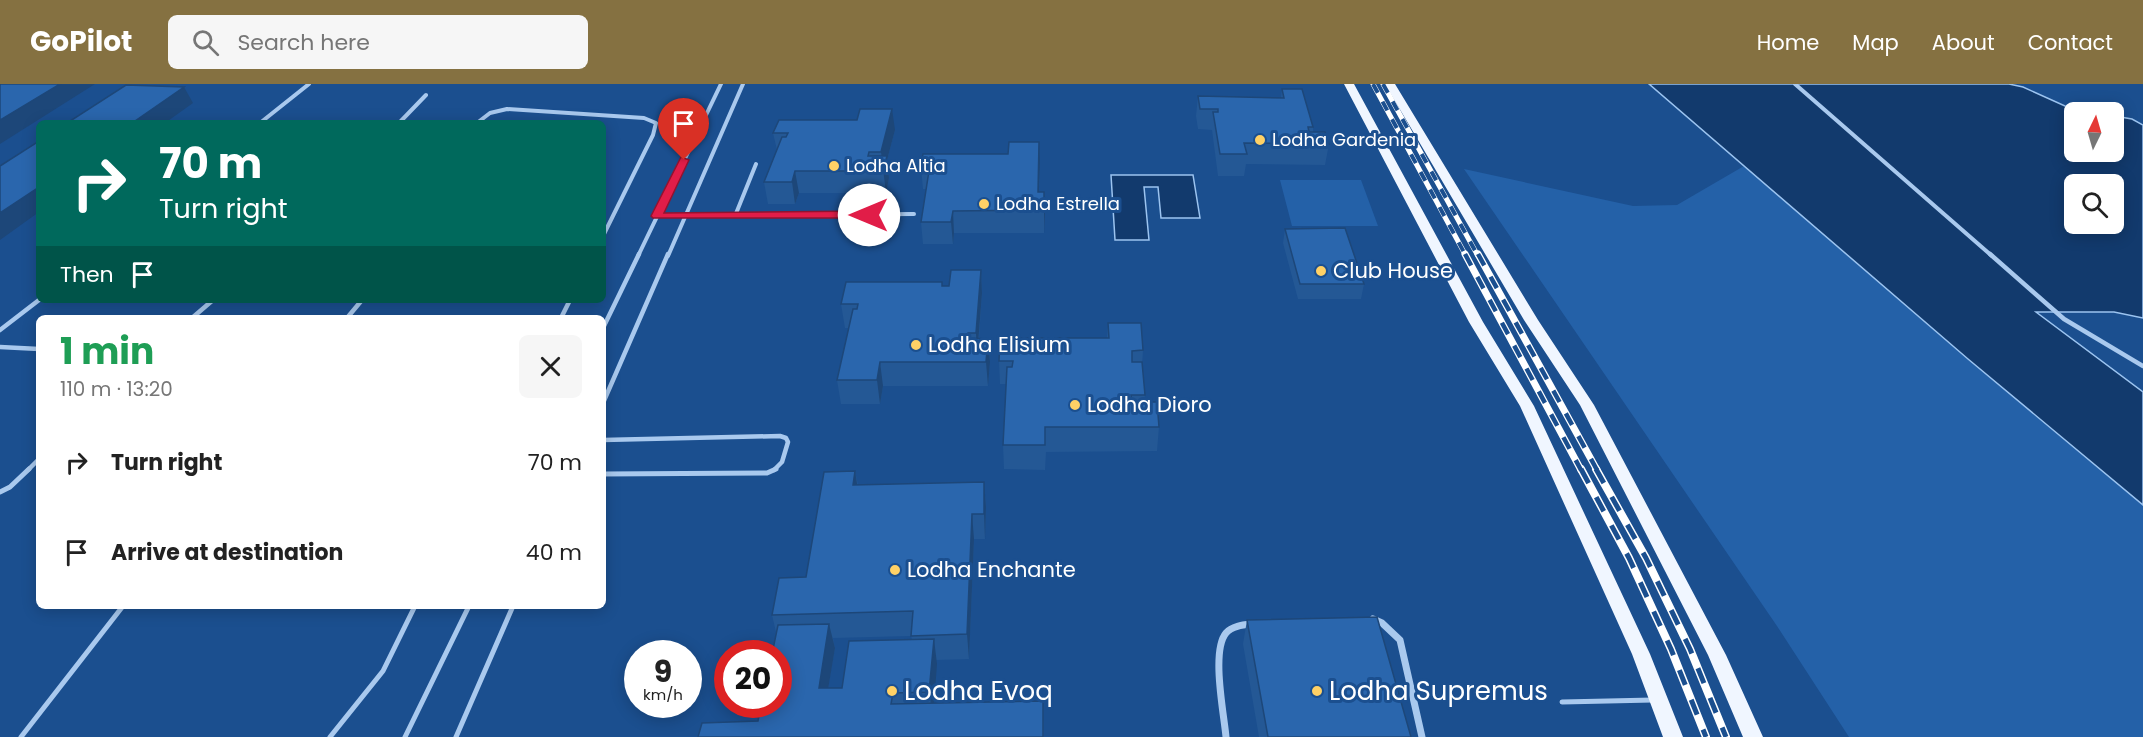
<!DOCTYPE html>
<meta charset="utf-8">
<style>
:root{--surface:#fff;--page:#f6f6f6;--text:#222;--muted:#767676;--accent:#857141}
body{margin:0;font-family:Poppins,sans-serif;background:var(--page);color:var(--text);height:100vh;display:flex;flex-direction:column;font-size:22px;white-space:nowrap}
*{box-sizing:border-box;margin:0}
p{font-size:20px;color:var(--muted)}
.icon{flex:none;width:33px;height:33px;fill:none;stroke:currentColor;stroke-width:2;stroke-linecap:round;stroke-linejoin:round}
.map{position:relative;flex:1;overflow:hidden}
.sheet{position:absolute;left:36px;top:231px;width:570px;height:294px;display:flex;flex-direction:column;background:var(--surface);border-radius:9px;box-shadow:0 3px 15px #0003}
.sheet>*{flex:none}
.hud{position:absolute;left:36px;top:36px;width:570px;height:183px;border-radius:9px;box-shadow:0 3px 15px #0003;background:#00695c;color:#fff;overflow:hidden}
.needle{width:39px;rotate:5deg}
.fabs{position:absolute;left:2064px;top:18px;display:grid;gap:12px}
.fabs a{display:grid;place-items:center;width:60px;height:60px;border-radius:9px;background:var(--surface);box-shadow:0 3px 15px #0003;font-size:30px}
.speed{position:absolute;left:624px;top:556px;display:flex;gap:12px;font-size:30px;font-weight:700;text-align:center}
.speed>*{display:grid;place-content:center;width:78px;height:78px;border-radius:50%;background:var(--surface);box-shadow:0 3px 15px #0003;line-height:1}
.speed small{font-size:15px;font-weight:400}
.speed .limit{border:9px solid #d22;background:#fff;color:#111}
.pin{position:absolute;display:grid;place-items:center;width:51px;height:51px;color:#fff;margin:-62px -26px;border-radius:50% 50% 50% 0;rotate:-45deg;box-shadow:0 0 6px #0007}
.pin .icon{rotate:45deg}
.me{position:absolute;width:66px;margin:-33px;rotate:270deg;stroke-linejoin:round;filter:drop-shadow(0 0 4px #0008)}
.turn{display:flex;align-items:center;gap:21px;height:126px;padding:0 24px;font-size:27px}
.turn .icon{width:78px;height:78px;stroke-width:2.5}
.turn b{display:block;font-size:42px;line-height:51px}
.then{display:flex;align-items:center;height:57px;padding:0 24px;background:#0003;gap:12px;font-size:22px}
.round{display:grid;place-items:center;flex:none;width:63px;height:63px;border-radius:9px;background:var(--page)}
.headline{display:flex;align-items:center;justify-content:space-between;height:102px;padding:0 24px}
h1{font-size:36px;font-weight:700;line-height:45px;color:#1e9e55}
ul{padding:0;list-style:none}
li{display:flex;align-items:center;gap:18px;height:90px;padding:0 24px}
li div{flex:1}
li b{display:block;font-size:22px}
li em{font-style:normal}
header{display:flex;align-items:center;gap:36px;box-sizing:border-box;height:84px;padding:0 30px;background:var(--accent);color:#fff}
header strong{font-size:28px}
nav{display:flex;gap:33px;margin-inline-start:auto;font-size:21px}
.search{width:420px;height:54px;background:var(--page);display:flex;align-items:center;gap:15px;box-sizing:border-box;padding:0 21px;border-radius:9px;color:var(--muted);font-size:22px}
.map>svg:first-child{display:block}
</style>
<header>
<strong>GoPilot</strong>
<div class="search"><svg class="icon" aria-label="search" viewBox="0 0 24 24"><circle cx="10" cy="10" r="6"/><path d="M15 15l6 6"/></svg>Search here</div>
<nav><a>Home</a><a>Map</a><a>About</a><a>Contact</a></nav>
</header>
<div class="map">
<svg width="2143" height="653" viewBox="0 0 2143 653">
<rect width="100%" height="100%" fill="#1b4f8f"/>
<path fill="#2461a8" d="M1744,82L2143,420V653H1849L1777,542L1464,85L1633,122L1677,121Z
M1280,96H1361L1378,142H1292Z"/>
<path fill="#123a6d" stroke="#9cc4f0" stroke-width="1.5" fill-rule="evenodd" d="M1649,0H2009L2023,3L2065,22L2096,28H2074V68H2114V32L2132,35L2143,41V234L2114,228H2036L2143,308V421L1968,275ZM2074,100H2114V140H2074Z
M1111,91H1193L1200,134H1161L1158,103H1144L1149,156H1115Z"/>
<g fill="none" stroke-linecap="round" stroke-linejoin="round">
<path stroke="#a9c9ee" stroke-width="4" d="M1795,0L1992,172
M260,39L309,0
M399,39L426,11
M477,39L490,29L507,25L644,34L656,39L653,51L603,152
M657,132L914,130
M735,132L756,80
M638,172L721,0
M668,172L743,0"/>
<path stroke="#a9c9ee" stroke-width="4.5" d="M1990,170L2064,235L2143,282
M192,234L213,216
M347,234L362,216
M561,234L570,216
M603,244L639,170
M0,246L39,216
M0,263L39,265
M603,319L668,170
M603,356L780,352L786,354L788,358L782,378L774,386
M28,386L39,375"/>
<path stroke="#a9c9ee" stroke-width="5" d="M603,390L767,389L776,385
M0,408L10,403L29,385
M1562,618L1653,616
M21,653L123,522
M330,653L383,587L415,522
M405,653L469,522
M456,653L513,522"/>
<path stroke="#a9c9ee" stroke-width="7" d="M1373,535L1382,539L1400,556L1422,653
M1226,653C1224,630 1211,567 1226,549C1232,542 1243,541 1252,540"/>
<path fill="#f0f6ff" fill-rule="evenodd" d="M1344,0H1354L1483,238L1534,322L1650,570L1683,653H1663L1632,570L1520,322L1469,238Z
M1385,0H1395L1538,236L1594,321L1726,571L1763,653H1743L1708,571L1580,321L1524,236Z"/>
<g stroke="#fff" stroke-width="5">
<path id="rail-far2" d="M1373,0L1466,172
M1383,0L1478,172"/>
</g>
<g stroke="#fff" stroke-width="7">
<path id="rail-far1" d="M1465,170L1581,386
M1478,170L1597,386"/>
</g>
<g stroke="#fff" stroke-width="8">
<path id="rail" d="M1581,385L1629,474L1671,565L1706,653
M1596,385L1646,474L1690,565L1726,653"/>
</g>
<use href="#rail-far2" stroke="#1b4f8f" stroke-width="4" stroke-dasharray="10" stroke-linecap="butt"/>
<use href="#rail-far1" stroke="#1b4f8f" stroke-width="4.5" stroke-dasharray="13" stroke-linecap="butt"/>
<use href="#rail" stroke="#1b4f8f" stroke-width="5" stroke-dasharray="16" stroke-linecap="butt"/>
</g>
<path fill="#245895" fill-rule="evenodd" d="M1282,5L1313,43V48L1329,60L1325,81L1246,80L1244,92H1218L1212,46L1198,45L1196,32L1198,12L1281,14Z
M895,46L887,76L889,94L886,109H799L795,120H768L764,98L777,66L773,49Z
M1040,79L1039,108L1045,130L1044,149H954L953,160H923L921,138L926,105H923L921,83Z
M1285,145L1364,200L1361,215H1298L1283,159Z
M981,186L982,209L979,255H988L990,278L988,302H883L880,320H841L837,296L849,244H845L841,220L943,202H949Z
M1108,239L1143,266L1142,282L1145,311L1144,318L1159,343L1157,367L1046,368L1045,386L1004,385L1003,361L1006,300H1000L999,277L1107,254Z
M855,387L858,401L984,398L986,423L985,455H974L969,575L936,576L934,619L1043,617L1044,653H698L758,637L776,548L772,531L806,493ZM911,552L912,555L842,604H828L835,564L833,554Z
M1247,536L1411,653H1259L1243,560Z"/>
<path fill="#1d4779" d="M60,0H95L0,60V36Z
M184,3L193,19L165,39H132Z
M892,25L895,46L887,76L889,94L886,109L881,68Z
M1039,58L1040,79L1038,130V108Z
M795,87L799,109L795,120L792,98Z
M39,103V128L0,156V129Z
M1044,108L1045,130L1044,149Z
M953,127L954,149L953,160L951,138Z
M981,186L982,209L977,273L976,249Z
M988,255L990,278L988,302L986,278Z
M880,278L883,302L880,320L877,296Z
M855,387L859,412L853,401Z
M984,398L986,423L985,455L984,430Z
M972,430L974,455L969,575L967,550Z
M829,540L835,564L824,629L819,604Z
M934,555L937,580L933,633L929,608Z"/>
<path fill="#2a66ad" stroke="#1d4779" stroke-width="1.5" d="M0,0H60L0,36Z
M126,1L184,3L132,39H67Z
M1282,5H1302L1313,43H1308L1309,48H1325L1329,60L1244,59L1247,70H1220L1213,28H1218V25H1200L1198,12L1284,14Z
M860,25H892L881,68H869L868,72H887L883,87H795L792,98H764L782,53H786L788,49H773L779,36H857Z
M39,57V103L0,129V82Z
M1009,58H1039L1038,108H1044V126L953,127L951,138H921L929,87H933L934,83H921L923,70H1008Z
M1345,144L1364,200H1300L1285,145Z
M951,186H981L976,249H968L967,254L988,255L986,278H880L877,296H837L853,225H857L858,220H841L846,198H942V202H949Z
M1108,239H1141L1143,266L1132,267V278H1142L1145,311H1131L1132,318H1157L1159,343H1045V361H1003L1007,283H1012L1013,277H999L1000,254H1109Z
M855,387L853,401L984,398V430H972L967,550L911,552L913,527L772,531L779,494L806,493L824,388Z
M1377,533L1411,653H1268L1247,536Z
M829,540L819,604H842L849,557L934,555L929,608L893,609L891,620L1043,617V653H698L702,639L758,637L761,621H778V570H772L778,541Z"/>
<path fill="#e11d48" stroke="#92132f" stroke-width="1.5" d="M681,73L689,76L664,129L869,127L875,131L869,134H653L651,132Z"/>
<g fill="#ffd166" stroke="#1b4f8f" stroke-width="2">
<circle cx="1260" cy="56" r="6"/>
<circle cx="834" cy="82" r="6"/>
<circle cx="984" cy="120" r="6"/>
<circle cx="1321" cy="187" r="6"/>
<circle cx="916" cy="261" r="6"/>
<circle cx="1075" cy="321" r="6"/>
<circle cx="895" cy="486" r="6"/>
<circle cx="892" cy="607" r="6"/>
<circle cx="1317" cy="607" r="6"/>
</g>
<g text-anchor="middle" stroke-width="6" stroke-linejoin="round" paint-order="stroke">
<g font-size="18" fill="#fff" stroke="#1b4f8f" text-anchor="start">
<text x="1272" y="62">Lodha Gardenia</text>
<text x="846" y="88">Lodha Altia</text>
<text x="996" y="126">Lodha Estrella</text>
</g>
<g font-size="21" fill="#fff" stroke="#1b4f8f" text-anchor="start">
<text x="1333" y="194">Club House</text>
<text x="928" y="268">Lodha Elisium</text>
<text x="1087" y="328">Lodha Dioro</text>
<text x="907" y="493">Lodha Enchante</text>
</g>
<g font-size="26" fill="#fff" stroke="#1b4f8f" text-anchor="start">
<text x="904" y="616">Lodha Evoq</text>
<text x="1329" y="616">Lodha Supremus</text>
</g>
</g>
</svg>
<div class="fabs">
<a><svg class="needle" viewBox="-14 -14 28 28"><path d="M0-13l5 13h-10z" fill="#e53935"/><path d="M0 13l5-13h-10z" fill="#767676"/></svg></a>
<a><svg class="icon" aria-label="search" viewBox="0 0 24 24"><circle cx="10" cy="10" r="6"/><path d="M15 15l6 6"/></svg></a>
</div>
<div class="speed"><div>9<small>km/h</small></div><div class="limit">20</div></div>
<div class="pin" style="left:684px;top:76px;background:#d93025"><svg class="icon" aria-label="arrive" viewBox="0 0 24 24"><path d="M6 21V4h12l-3 4 3 4H6"/></svg></div>
<svg class="me" style="left:869px;top:131px" viewBox="-20 -20 40 40"><circle r="19" fill="#fff"/><path d="M0-13L10 11 0 6-10 11z" fill="#e11d48"/></svg>
<div class="hud">
<div class="turn"><svg class="icon" aria-label="right" viewBox="0 0 24 24"><path d="M7 20v-9h11M14 6l5 5-5 5"/></svg><div><b>70 m</b>Turn right</div></div>
<div class="then">Then<svg class="icon" aria-label="arrive" viewBox="0 0 24 24"><path d="M6 21V4h12l-3 4 3 4H6"/></svg></div>
</div>
<section class="sheet">
<div class="headline"><div><h1>1 min</h1><p>110 m · 13:20</p></div><a class="round"><svg class="icon" aria-label="close" viewBox="0 0 24 24"><path d="M6 6l12 12M18 6L6 18"/></svg></a></div>
<ul>
<li><svg class="icon" aria-label="right" viewBox="0 0 24 24"><path d="M7 20v-9h11M14 6l5 5-5 5"/></svg><div><b>Turn right</b></div><em>70 m</em></li>
<li><svg class="icon" aria-label="arrive" viewBox="0 0 24 24"><path d="M6 21V4h12l-3 4 3 4H6"/></svg><div><b>Arrive at destination</b></div><em>40 m</em></li>
</ul>
</section>
</div>
